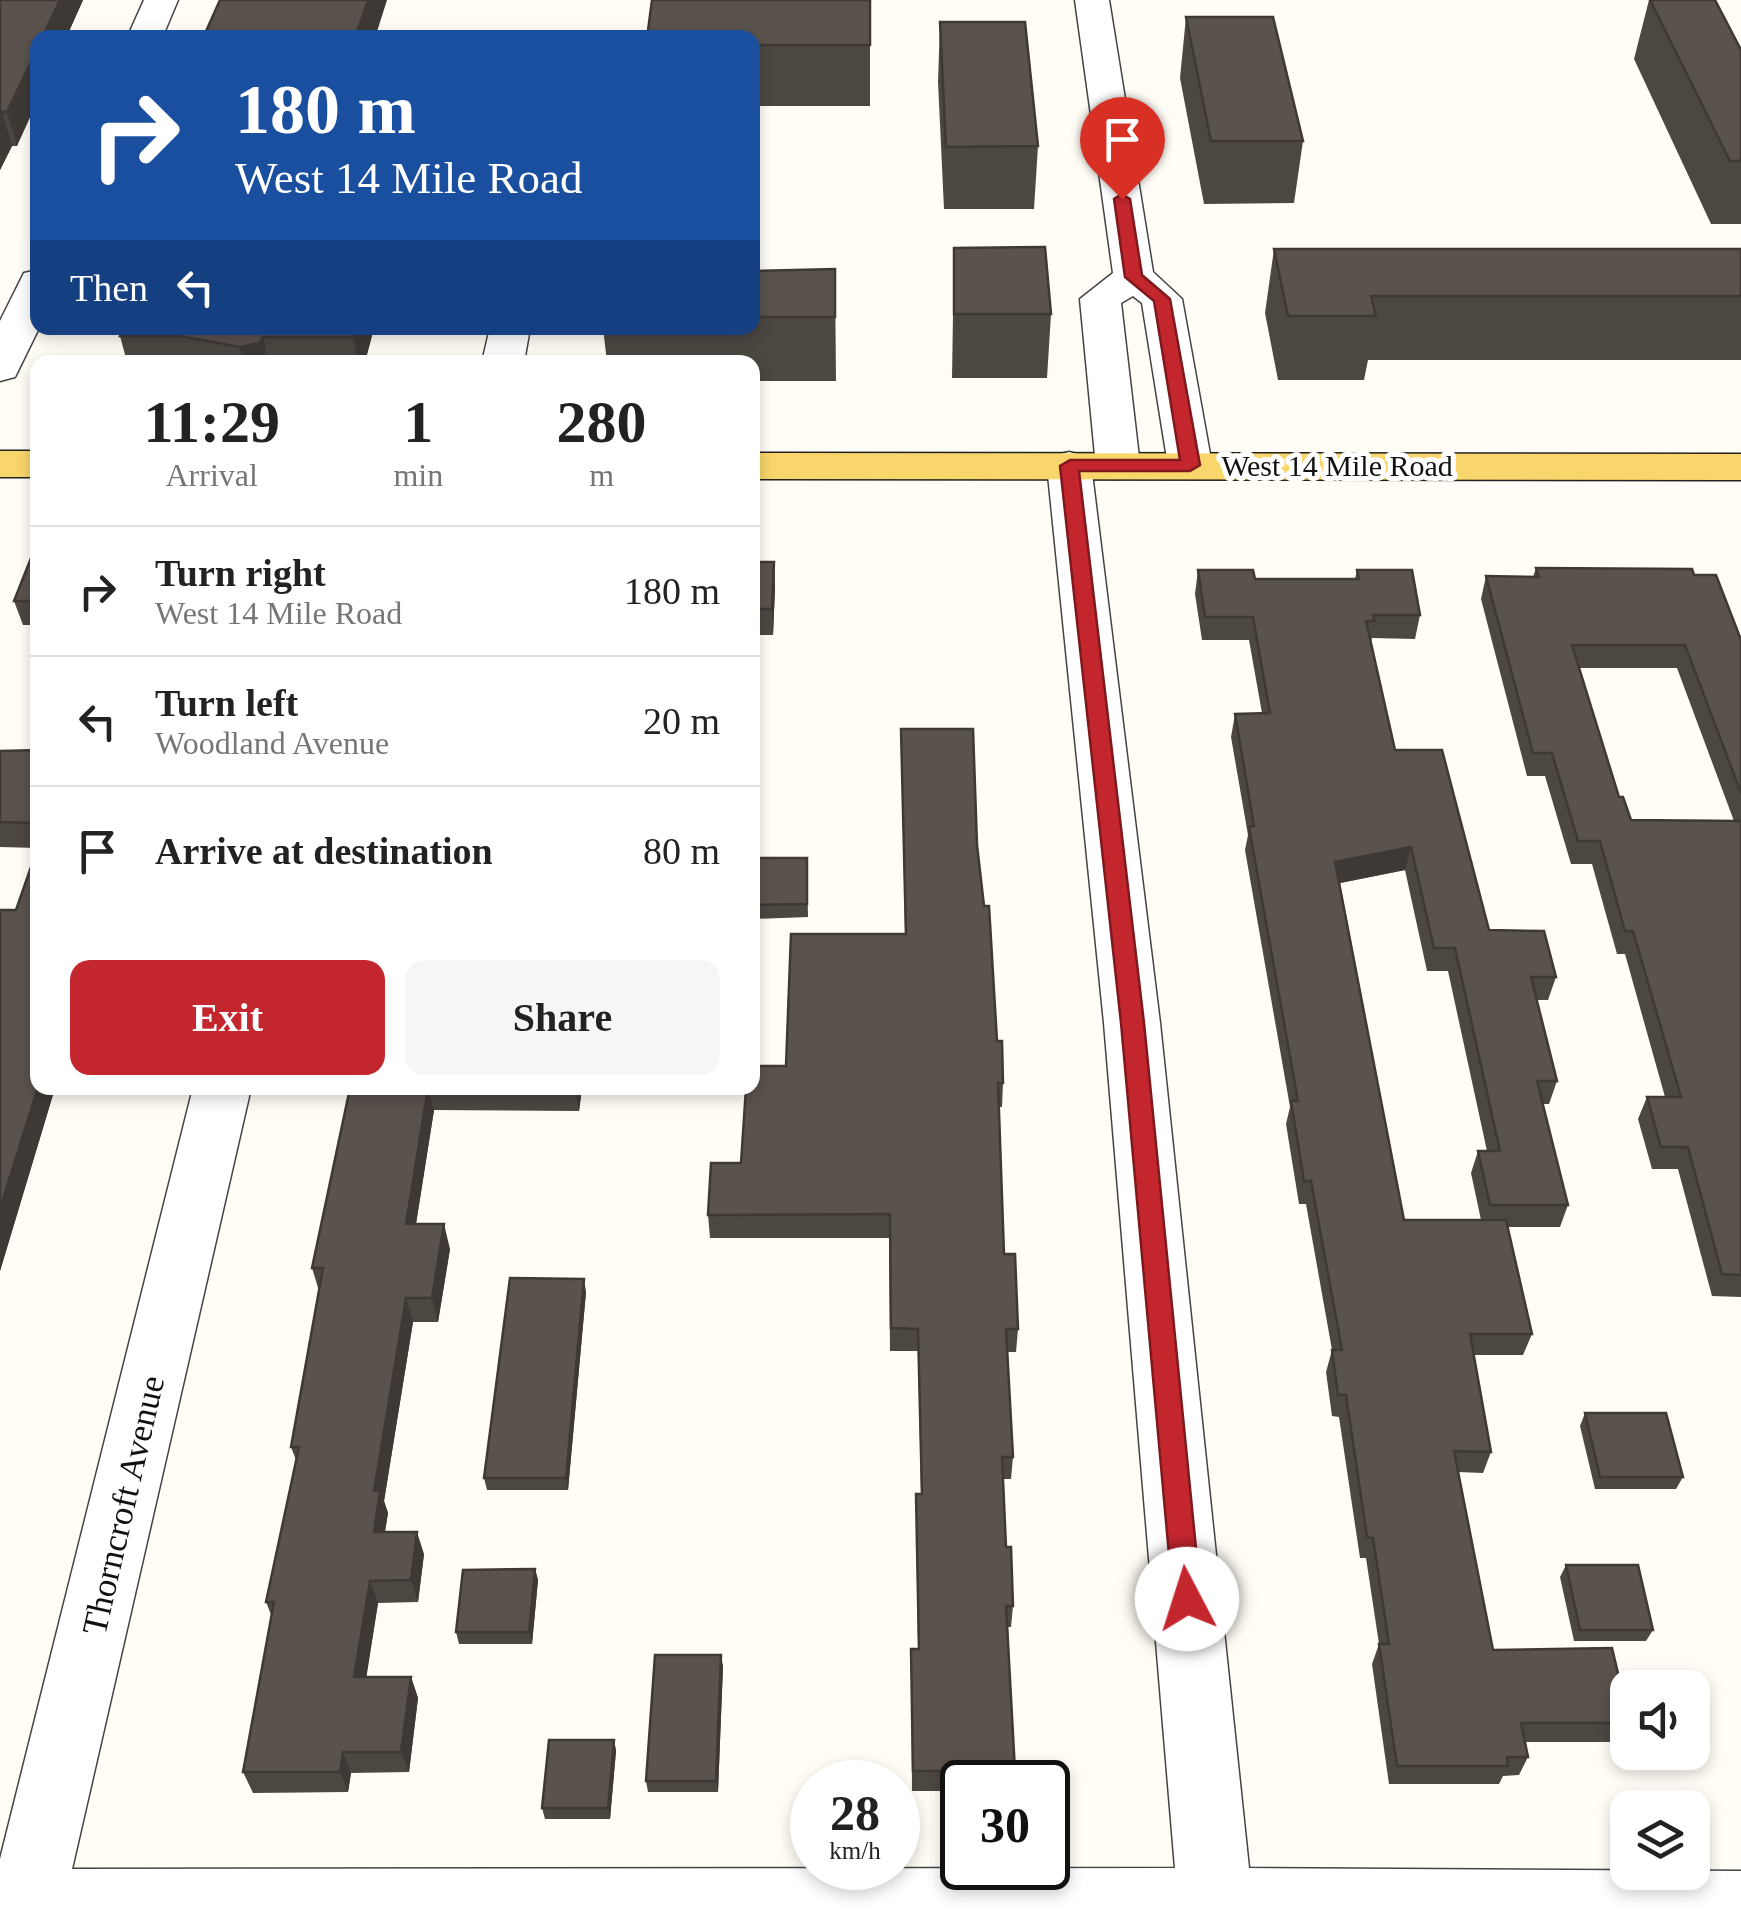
<!DOCTYPE html>
<style>
:root{--surface:#fff;--page:#f6f6f6;--text:#222;--muted:#767676;--line:#e0e0e0;--accent:#c4262e}
body{margin:0;font-family:Georgia,serif;background:var(--page);color:var(--text);height:100vh;display:flex;flex-direction:column;font-size:38px;white-space:nowrap}
*{box-sizing:border-box;margin:0}
p{font-size:32px;color:var(--muted)}
.icon{flex:none;width:55px;height:55px;fill:none;stroke:currentColor;stroke-width:2;stroke-linecap:round;stroke-linejoin:round}
.map{position:relative;flex:1;overflow:hidden}
.details{position:absolute;left:30px;top:355px;width:730px;height:740px;display:flex;flex-direction:column;background:var(--surface);border-radius:20px;box-shadow:0 5px 15px #0003}
.details>*{flex:none}
.top-card{position:absolute;left:30px;top:30px;width:730px;height:305px;border-radius:20px;box-shadow:0 5px 15px #0003;background:#1a4fa0;color:#fff;overflow:hidden}
.controls{position:absolute;left:1610px;top:1670px;display:grid;gap:20px}
.controls a{display:grid;place-items:center;width:100px;height:100px;border-radius:20px;background:var(--surface);box-shadow:0 5px 15px #0003;font-size:50px}
.speed{position:absolute;left:790px;top:1760px;display:flex;gap:20px;font-size:50px;font-weight:700;text-align:center}
.speed>*{display:grid;place-content:center;width:130px;height:130px;border-radius:50%;background:var(--surface);box-shadow:0 5px 15px #0003;line-height:1}
.speed small{font-size:25px;font-weight:400}
.speed .limit{border:5px solid #111;border-radius:15px;background:#fff;color:#111}
.pin{position:absolute;display:grid;place-items:center;width:85px;height:85px;color:#fff;margin:-102px -42px;border-radius:50% 50% 50% 0;rotate:-45deg;box-shadow:0 0 10px #0007}
.pin .icon{rotate:45deg}
.me{position:absolute;width:110px;margin:-55px;rotate:355deg;stroke-linejoin:round;filter:drop-shadow(0 0 8px #0008)}
.turn{display:flex;align-items:center;gap:35px;height:210px;padding:0 40px;font-size:45px}
.turn .icon{width:130px;height:130px;stroke-width:2.5}
.turn b{display:block;font-size:70px;line-height:85px}
.then{display:flex;align-items:center;height:95px;padding:0 40px;background:#0003;gap:20px;font-size:38px}
.eta{display:flex;justify-content:space-evenly;align-items:center;height:170px;text-align:center}
.eta b{font-size:60px;font-weight:800;line-height:70px}
.cta{display:flex;gap:20px;margin-top:auto;padding:20px 40px}
.cta a{flex:1;height:115px;border-radius:20px;background:var(--accent);color:#fff;font-size:40px;font-weight:800;line-height:115px;text-align:center}
.cta a+a{background:var(--page);color:var(--text)}
ul{padding:0;list-style:none}
li{display:flex;align-items:center;gap:30px;height:130px;padding:0 40px;border-top:2px solid var(--line)}
li div{flex:1}
li b{display:block;font-size:38px}
li em{font-style:normal}
.map>svg:first-child{display:block}
</style>
<div class="map">
<svg width="1741" height="1922" viewBox="0 0 1741 1922">
<rect width="100%" height="100%" fill="#fffdf5"/>
<g fill="none" stroke-linecap="round" stroke-linejoin="round">
<g stroke="#444" stroke-width="3">
<path id="minor" d="M144,0H178L162,38H127Z
M1075,0H1109L1153,272L1182,299L1212,465L1206,474L1190,478L1174,474L1168,465L1142,303L1133,296L1121,303L1140,466L1134,475L1118,479L1102,475L1096,466L1080,299L1113,273Z
M38,270L39,328L15,377L0,381V321L24,273Z
M490,328H530L524,362H482Z
M1069,452L1085,456L1091,465L1160,1023L1249,1868L1741,1871V1922H0V1859L193,1088H251L72,1869L1175,1868L1104,1023L1047,465L1053,456Z"/>
</g>
<g stroke="#222" stroke-width="3">
<path id="major" d="M0,451H38V477H0Z
M752,453L1741,454V480L752,479Z"/>
</g>
<use href="#minor" fill="#fff" fill-rule="evenodd"/>
<use href="#major" fill="#f9d66b" fill-rule="evenodd"/>
</g>
<path fill="#4d4742" fill-rule="evenodd" d="M0,0H83L66,38H38L17,146H12L0,170Z
M870,0V106H752V38Z
M1649,0H1715L1741,50V224H1711L1634,59Z
M1186,17L1303,141L1294,203L1204,204L1180,78Z
M940,22L1038,146L1034,209H944L938,82Z
M954,248L1051,314L1047,378H952Z
M1274,249H1741V360H1368L1364,380H1278L1265,313Z
M835,269L836,381H752V362H607L603,328H752V271Z
M374,328L365,362H127L120,336Z
M38,548V625H23L14,601Z
M752,562H774L775,588L773,635H752Z
M1536,568L1694,575L1741,640V1297L1712,1296L1678,1169H1652L1638,1119L1647,1097H1665L1625,954H1617L1592,864H1571L1545,776H1527L1481,599L1486,576L1533,577ZM1579,668H1677L1734,821L1631,820L1619,797Z
M1198,570L1255,579H1355L1357,570L1420,615L1415,639L1372,638L1371,642L1395,750L1489,930L1556,977L1548,1000H1536L1557,1081L1549,1104H1543L1568,1205L1560,1227H1507L1532,1334L1523,1355H1474L1491,1452L1483,1473L1458,1472L1493,1650L1628,1716V1726L1618,1742H1525L1528,1757L1519,1775L1503,1776L1499,1784H1389L1372,1664L1379,1644L1366,1558H1360L1339,1417L1332,1416L1326,1372L1332,1350L1306,1204H1299L1286,1124L1290,1107L1245,850L1248,835L1231,737L1235,714L1262,713L1249,640H1202L1195,594ZM1405,870L1427,971H1448L1487,1151H1478L1471,1173L1481,1220H1404L1340,883Z
M901,729L977,845L997,1041L1003,1083L1002,1107H999L1004,1254L1018,1329L1016,1352H1007L1013,1457L1011,1479H1003L1006,1547L1013,1606L1011,1627H1008L1015,1771L1014,1782H962V1791H912L911,1649H918L916,1516V1494H921L918,1351H890L889,1238H710L708,1215L741,1163L786,1066L905,934Z
M38,750V1088H55L0,1271V910H16L37,848L0,847V751Z
M752,858H807L808,917L752,919Z
M350,1088H582L579,1111L434,1110L416,1224L450,1249L438,1322H413L384,1501L388,1513L385,1532L424,1554L418,1602L378,1603L366,1677H411L418,1698L409,1772L351,1773L348,1792L253,1793L243,1772L272,1617L266,1602L296,1460L291,1447L319,1291L312,1268Z
M586,1292L568,1490H487L484,1478Z
M1585,1413L1683,1477L1676,1489H1595L1580,1426Z
M1566,1565L1653,1630L1646,1641H1574L1560,1577Z
M535,1569L538,1580L532,1644H459L456,1632Z
M723,1666L718,1792H648L646,1781Z
M614,1740L616,1751L610,1819H545L542,1808Z"/>
<path fill="#3f3936" d="M60,0H83L66,38H42Z
M368,0H387L375,38H355Z
M38,47V100L17,146L7,112Z
M2,112L12,146L0,170V117Z
M356,328H374L365,362H358L353,337Z
M263,337L269,362H243L240,347Z
M774,562L775,588L773,635L772,609Z
M1411,847L1405,870L1330,885L1335,862Z
M38,1088H55L0,1271V1209Z
M428,1088L434,1110L412,1249L406,1224Z
M575,1088H582L579,1111Z
M444,1224L450,1249L438,1322L432,1298Z
M584,1279L586,1292L568,1490L566,1478Z
M406,1298L413,1322L384,1501L388,1513L381,1555L374,1532V1491Z
M417,1532L424,1554L418,1602L411,1580Z
M535,1569L538,1580L532,1644L529,1632Z
M370,1581L378,1603L363,1699L354,1677Z
M721,1655L723,1666L718,1792L716,1781Z
M411,1677L418,1698L409,1772L401,1752Z
M614,1740L616,1751L610,1819L608,1808Z
M343,1752L351,1773L348,1792L340,1772Z"/>
<path fill="#5a524d" stroke="#3f3936" stroke-width="2.5" d="M0,0H60L42,38H38V47L7,112H2L0,117Z
M220,0H368L355,38H203Z
M652,0H870V45H752V38H647Z
M1650,0H1715L1741,50V161H1730Z
M1186,17H1273L1303,141H1211Z
M940,22H1025L1038,146L946,147Z
M1045,247L1051,314H954V248Z
M1274,249H1741V296H1371L1376,316H1288Z
M835,269V317H752V271Z
M123,328H356L353,337H263L260,343L240,347L180,336H120Z
M35,548H38V601H14Z
M752,562H774L772,609H752Z
M1536,568L1692,569L1694,575H1716L1741,640V793L1685,645H1572L1619,797H1623L1631,820L1741,821V1275L1722,1274L1688,1147H1661L1647,1097H1681L1633,931H1625L1600,841H1578L1552,753H1533L1486,576L1539,577Z
M1198,570H1253L1255,579H1359L1357,570H1412L1420,615H1373L1375,621H1366L1395,750H1442L1489,930L1544,931L1556,977H1531L1557,1081H1537L1568,1205H1490L1478,1151H1500L1455,948H1434L1411,847L1335,862L1404,1220H1506L1532,1334H1470L1491,1452L1454,1451L1493,1650L1612,1648L1628,1716V1723H1521L1528,1757H1507L1508,1766H1397L1379,1644H1389L1373,1538L1367,1537L1346,1395H1338L1332,1350H1342L1311,1181H1304L1291,1101H1298L1249,827L1254,826L1235,714L1270,713L1253,617H1205Z
M901,729H973L977,845L984,906H989L997,1041H1002L1003,1083H998L1004,1254H1015L1018,1329H1006L1013,1457H1002L1006,1547H1011L1013,1606H1006L1015,1771H913L911,1649H919L916,1494H922L918,1329L891,1328L890,1214L708,1215L711,1163H741L746,1088H752V1066H786L791,934H906Z
M38,750V823L0,822V751Z
M38,847V1087L0,1209V910H16Z
M752,858H807V904L752,905Z
M350,1088H428L406,1224H444L432,1298H406L374,1491H380L374,1532H417L411,1580L370,1581L354,1677H411L401,1752H343L340,1772H243L274,1602H266L299,1447H291L323,1268H312Z
M510,1278L584,1279L566,1478H484Z
M1585,1413H1666L1683,1477H1600Z
M1566,1565H1638L1653,1630H1580Z
M535,1569L529,1632H456L463,1570Z
M655,1655H721L716,1781H646Z
M549,1740H614L608,1808H542Z"/>
<path fill="#c4262e" stroke="#7f191e" stroke-width="2.5" d="M1122,194L1130,199L1142,275L1170,299L1200,465L1190,471H1079L1144,1023L1201,1599L1197,1608L1187,1612L1177,1608L1173,1599L1121,1023L1060,466L1070,460H1180L1154,301L1125,277L1114,199Z"/>
<g text-anchor="middle" stroke-width="10" stroke-linejoin="round" paint-order="stroke">
<g font-size="30" fill="#111" stroke="#fff">
<text x="1337" y="476">West 14 Mile Road</text>
</g>
<g font-size="35" fill="#111" stroke="#fff">
<text transform="translate(123 1505) rotate(-77)" y="12">Thorncroft Avenue</text>
</g>
</g>
</svg>
<div class="controls">
<a><svg class="icon" aria-label="sound" viewBox="0 0 24 24"><path d="M4 9h4l5-4v14l-5-4H4zM17 9q2 3 0 6"/></svg></a>
<a><svg class="icon" aria-label="layers" viewBox="0 0 24 24"><path d="M12 4l9 5-9 5-9-5zM3 14l9 5 9-5"/></svg></a>
</div>
<div class="speed"><div>28<small>km/h</small></div><div class="limit">30</div></div>
<div class="pin" style="left:1122px;top:199px;background:#d93025"><svg class="icon" aria-label="arrive" viewBox="0 0 24 24"><path d="M6 21V4h12l-3 4 3 4H6"/></svg></div>
<svg class="me" style="left:1187px;top:1599px" viewBox="-20 -20 40 40"><circle r="19" fill="#fff"/><path d="M0-13L10 11 0 6-10 11z" fill="#c4262e"/></svg>
<div class="top-card">
<div class="turn"><svg class="icon" aria-label="right" viewBox="0 0 24 24"><path d="M7 20v-9h11M14 6l5 5-5 5"/></svg><div><b>180 m</b>West 14 Mile Road</div></div>
<div class="then">Then<svg class="icon" aria-label="left" viewBox="0 0 24 24"><path d="M17 20v-9H6M10 6l-5 5 5 5"/></svg></div>
</div>
<section class="details">
<div class="eta">
<div><b>11:29</b><p>Arrival</p></div>
<div><b>1</b><p>min</p></div>
<div><b>280</b><p>m</p></div>
</div>
<ul>
<li><svg class="icon" aria-label="right" viewBox="0 0 24 24"><path d="M7 20v-9h11M14 6l5 5-5 5"/></svg><div><b>Turn right</b><p>West 14 Mile Road</p></div><em>180 m</em></li>
<li><svg class="icon" aria-label="left" viewBox="0 0 24 24"><path d="M17 20v-9H6M10 6l-5 5 5 5"/></svg><div><b>Turn left</b><p>Woodland Avenue</p></div><em>20 m</em></li>
<li><svg class="icon" aria-label="arrive" viewBox="0 0 24 24"><path d="M6 21V4h12l-3 4 3 4H6"/></svg><div><b>Arrive at destination</b></div><em>80 m</em></li>
</ul>
<div class="cta"><a>Exit</a><a>Share</a></div>
</section>
</div>
